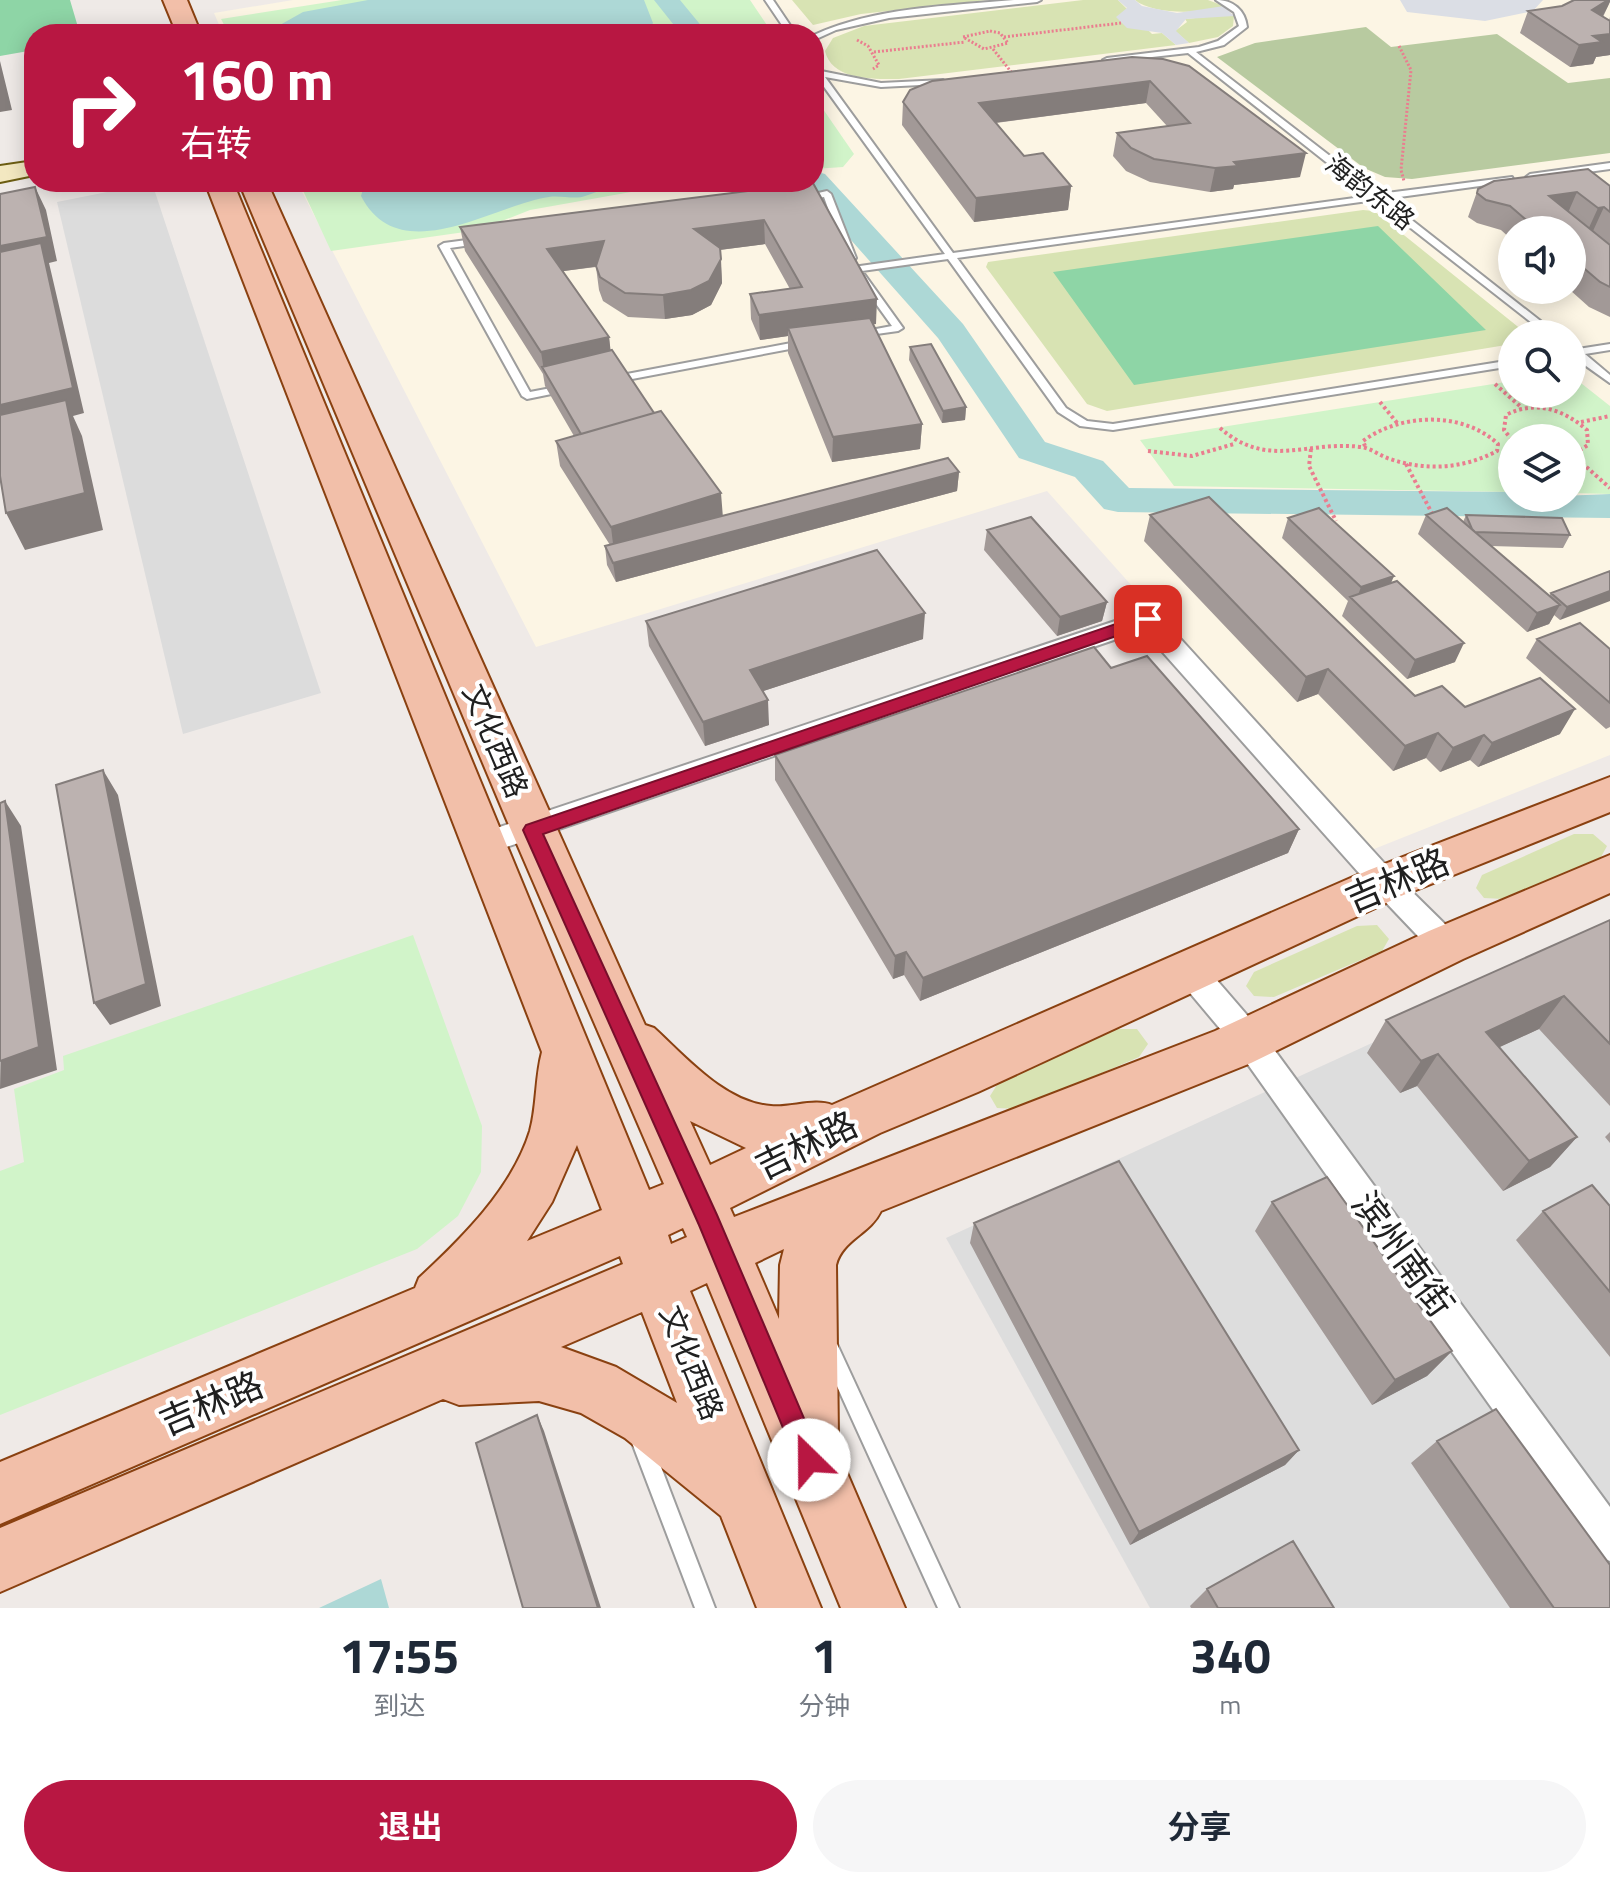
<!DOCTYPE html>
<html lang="zh">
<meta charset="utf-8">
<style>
:root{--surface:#fff;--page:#f6f6f7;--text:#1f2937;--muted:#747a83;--accent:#b81742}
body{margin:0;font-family:"Titillium Web","Noto Sans SC",sans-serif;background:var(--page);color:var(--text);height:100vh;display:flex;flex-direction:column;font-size:30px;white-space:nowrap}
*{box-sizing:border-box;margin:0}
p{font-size:26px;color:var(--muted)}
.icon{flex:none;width:44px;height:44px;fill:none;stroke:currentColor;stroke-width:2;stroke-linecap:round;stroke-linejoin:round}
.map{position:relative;height:1608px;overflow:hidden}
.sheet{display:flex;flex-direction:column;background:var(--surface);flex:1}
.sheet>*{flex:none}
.guide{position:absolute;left:24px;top:24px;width:800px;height:168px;border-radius:32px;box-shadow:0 4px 20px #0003;background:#b81742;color:#fff;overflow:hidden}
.fabs{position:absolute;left:1498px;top:216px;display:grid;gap:16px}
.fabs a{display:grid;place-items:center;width:88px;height:88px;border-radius:50%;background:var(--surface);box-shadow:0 4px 20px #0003;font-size:40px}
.pin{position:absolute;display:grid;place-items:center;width:68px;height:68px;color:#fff;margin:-34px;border-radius:16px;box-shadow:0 4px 12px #0006}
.me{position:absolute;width:88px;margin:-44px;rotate:337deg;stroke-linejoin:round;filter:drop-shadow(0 0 6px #0008)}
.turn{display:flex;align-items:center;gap:28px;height:168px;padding:0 24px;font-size:36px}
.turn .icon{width:104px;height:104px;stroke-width:2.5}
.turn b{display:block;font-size:56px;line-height:68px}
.eta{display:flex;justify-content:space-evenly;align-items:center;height:136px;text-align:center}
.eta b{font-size:48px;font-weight:700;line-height:56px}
.action{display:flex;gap:16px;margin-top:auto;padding:16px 24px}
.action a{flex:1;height:92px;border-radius:48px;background:var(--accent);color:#fff;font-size:32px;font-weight:700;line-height:92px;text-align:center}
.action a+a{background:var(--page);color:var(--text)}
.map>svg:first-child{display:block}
</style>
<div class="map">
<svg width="1610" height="1608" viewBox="0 0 1610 1608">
<rect width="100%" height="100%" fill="#efeae7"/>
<path fill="#ddd" d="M1610,934V1608H1150L946,1238Z"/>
<path fill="#fcf5e4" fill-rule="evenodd" d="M293,0H1610V755L1369,851L1047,491L536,647L297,182H814V34H223L214,13ZM1512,230H1572V290H1512ZM1512,334H1572V394H1512ZM1512,438H1572V498H1512Z"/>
<path fill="#d8e3b3" d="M792,0H987L861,14L813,25Z
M1083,0H1118L1152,34L1162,33L1176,45L899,79C875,79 832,81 825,51L833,38L864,26Z
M1135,0H1208L1224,6C1202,14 1153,15 1135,0Z
M1228,15L1234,16L1233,26L1218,37L1189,43L1175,31L1187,22L1185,19Z
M1363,210L1374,211L1527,334H1512V344L1107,411L1087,404L986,267L988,262Z
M1574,834H1593L1607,846L1601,857L1504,899L1484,898L1476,888L1482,875Z
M1377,925L1389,939L1382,951L1274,997L1254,996L1246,986L1254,972L1357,926Z
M1116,1029H1137L1148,1044L1139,1057L1018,1109L997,1108L990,1096L1000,1080Z"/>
<path fill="#b8caa0" d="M1366,27L1391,47L1497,34L1568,83L1610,78V153L1412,179L1385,177L1364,168L1217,57L1255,43Z"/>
<path fill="#d1f4c9" d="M342,0H750L773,34H229L221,19Z
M814,96L854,154L843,167L814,169Z
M299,182H713L673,191L631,192L530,210L479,230L331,251Z
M1572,376L1610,406V494L1572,493V438H1512V492L1174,486L1140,440L1512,381V394H1572Z
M413,935L482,1126L481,1172L458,1216L417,1249L0,1415V1171L24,1162L14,1089L64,1070L63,1056Z"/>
<path fill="#8ed5a6" d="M0,0H70L80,34H34V50L0,56Z
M1378,226L1486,330L1134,385L1053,272Z"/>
<path fill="#dcdcdc" d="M152,183L321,693L183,734L57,202Z"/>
<path fill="#dbdee5" d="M1118,0H1135L1142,6L1177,13L1224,6L1234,16L1186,19L1176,31L1189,43L1176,45L1162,33L1127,28L1116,17L1127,8Z
M1400,0H1543L1533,11L1485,21L1407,12Z"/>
<path fill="#add8d6" d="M368,0H644L653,23L646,34H291L281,30L271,31L269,27L280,25L303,12Z
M365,182H668C656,185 643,183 631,184C614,186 599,191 585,196C576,200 560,195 549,197C493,205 400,271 361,196Z
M381,1579L389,1608H319Z"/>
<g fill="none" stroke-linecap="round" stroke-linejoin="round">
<path fill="#add8d6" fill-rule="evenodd" d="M654,0H680L708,34H681Z
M814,171L825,174L963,324L1045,442L1103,461L1129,488L1512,492V498L1610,494V518L1118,512L1104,509L1075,477L1019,458L938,338L803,186L800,182H814Z"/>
<g stroke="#9d9d9d" stroke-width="4">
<path id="service" d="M765,0H773L796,34H788Z
M1014,0H1041L1037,2L889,18L836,30L814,40V35C875,7 948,6 1014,0Z
M1216,0C1233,0 1245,10 1247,27L1224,45L1196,52L1379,194L1512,177L1513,179L1509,182L1385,199L1557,334H1546L1375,200L957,258L1066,408L1087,421L1113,424L1512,360V366L1113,430L1080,426L1058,412L948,259L862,271L903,328L898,331L855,337V333L892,326L851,269L853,267L945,254L814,73V65L821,71L881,83L943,80L944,82L940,84L881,87L825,77L953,253L1369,196L1188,53L1107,62L1103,60L1107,58L1199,47L1218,41L1239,26L1234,12Z
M1610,163V169L1530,180L1526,177L1530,174Z
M827,191L831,194L856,258L854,260L846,258L824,197L800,201L796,198Z
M482,238L485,239V243L450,248L530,392L567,385L572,388L571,390L527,399L522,396L439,246L444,243Z
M807,340L811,341V345L611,383L606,380L611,377Z
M1610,344V350L1585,354L1610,375V383L1572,356V346L1578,349Z
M830,1342L837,1344L959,1608H938L821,1351L823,1344Z
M641,1430L648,1433L715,1608H695L631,1440L634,1433Z"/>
</g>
<g stroke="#9d9d9d" stroke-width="4">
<path id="minor" d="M1148,610L1157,613L1395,875L1457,936L1461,945L1457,954L1446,958L1435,954L1375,891L1143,630L483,855L473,852L469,844L473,836Z
M1191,959L1202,963L1259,1029L1610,1507V1561L1596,1555L1237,1049L1180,981L1176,972L1180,963Z"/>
</g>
<g stroke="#6c5d12" stroke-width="4">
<path id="secondary" d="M34,161V175L0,182V166Z"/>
</g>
<g stroke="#8a4111" stroke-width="4">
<path id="primary" d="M163,0H187L201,34H177Z
M205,182H233L649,1190L664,1184L511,830L239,182H267L645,1025L654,1028C686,1057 725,1103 771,1106C790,1108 815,1098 832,1105L1369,870L1610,777V812L1401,896L978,1092L880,1133L730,1208L734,1217L1215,1031L1429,931L1610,855V893L1463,959L1251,1063L881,1211C870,1234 842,1240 836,1265L838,1437L835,1445L905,1608H841L707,1283L690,1291L821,1608H757L721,1516L625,1438L581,1413L539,1401L459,1405L443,1399L0,1592V1528L623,1264L620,1256L0,1524V1462L415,1288L419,1278C462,1238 512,1189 530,1131C537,1106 535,1078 542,1052ZM690,1121L746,1148L710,1165ZM577,1145L602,1210L527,1241L552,1202ZM683,1228L687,1237L671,1244L668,1235ZM784,1249L780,1265L779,1319L755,1263ZM642,1312L677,1403L616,1367L561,1347Z"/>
</g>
<path stroke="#ea7d8f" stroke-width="3" stroke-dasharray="2 2" stroke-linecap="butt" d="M990,31L1000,33L1008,43L984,49L963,37Z
M1004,37L1121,23
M857,40L868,46L879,65L873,69
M1399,46L1411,70L1401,170L1404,181
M993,49L1012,73
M874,52L965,42"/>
<path stroke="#ea7d8f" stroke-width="4" stroke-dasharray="3 3" stroke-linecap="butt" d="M1495,384L1521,407
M1380,402L1398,424
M1581,422L1610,416
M1220,428C1268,470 1307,440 1361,447C1371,448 1380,456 1390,459C1426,471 1463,469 1497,451L1498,444C1463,411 1401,413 1363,441L1365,446
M1512,440L1504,430L1506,415C1535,400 1563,409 1587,430L1588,445L1572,455
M1311,449L1309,466L1336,521
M1148,451L1192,456L1234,444
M1573,455L1610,488
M1406,464L1435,519"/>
<use href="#service" fill="#fff" fill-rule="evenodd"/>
<use href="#minor" fill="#fff" fill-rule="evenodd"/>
<use href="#secondary" fill="#f3e8c1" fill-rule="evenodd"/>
<use href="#primary" fill="#f2bfa9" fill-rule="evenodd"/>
</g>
<path fill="#a29997" d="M1610,0L1608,6L1603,17L1609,21L1610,17V55L1596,57L1593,64L1570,67L1520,33L1528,11Z
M1132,57L1300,177L1234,185L1233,189L1210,192L1150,182L1126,171L1113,156L1117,133L1167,126L1146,103L996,123L1024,156L1071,186L1068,210L974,222L902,125L903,102Z
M813,183L876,324H873L922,424L920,449L832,462L788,353V336L760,340L751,319L750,294L790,289L765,244L720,250L722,283L711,305L692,315L665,319L628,317L603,301L599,290L596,267L563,271L609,337L610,350L722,516L959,472L957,491L616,582L607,565L605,546L610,545L560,466L556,441L574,436L545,386L543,374L465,251L460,227Z
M1610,186V317L1589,307L1570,290H1572V230H1512V240L1501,230L1477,223L1468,217L1478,189Z
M910,347L966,407L965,420L942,423L909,360Z
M1150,515L1415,696L1465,707L1560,734L1478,767L1470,760L1440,772L1426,758L1393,771L1318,694L1297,702L1144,541Z
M1426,515L1463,522L1466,515L1570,535L1563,548L1491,546L1549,596L1551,593L1610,571L1560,620L1554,615L1549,624L1527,632L1418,534Z
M1288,518L1390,583L1455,662L1407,679L1342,616L1348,601L1282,538Z
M987,530L1107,602L1102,621L1057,636L984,550Z
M646,621L923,639L763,691L769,725L705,746L649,646Z
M1537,639L1610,649V727L1606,729L1526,658Z
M1111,668L1299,829L1288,853L920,1001L904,975L893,979L775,780V755Z
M1610,920V1106L1539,1029L1499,1047L1577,1137L1550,1167L1503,1191L1417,1086L1400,1093L1367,1053L1386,1020Z
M1610,1132V1143L1605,1137Z
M1272,1202L1452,1351L1427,1376L1372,1405L1255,1231Z
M1610,1206V1357L1516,1240L1543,1211Z
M974,1223L1299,1450L1285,1465L1130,1545L970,1243Z
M1437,1441L1610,1608H1510L1411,1463Z
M1207,1589L1334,1608H1191L1190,1606Z"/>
<path fill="#847d7b" d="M1608,0H1610V2L1608,6L1599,23L1592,10Z
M1610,34V55L1596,57L1593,64L1570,67L1579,45L1593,36Z
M0,61L12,110L0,112Z
M1150,81L1146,103L977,125L979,103Z
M1306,153L1300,177L1234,185L1233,189L1210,192L1215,168L1234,162Z
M1071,186L1068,210L974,222L976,198Z
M35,187L46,210L57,261L49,263L84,413L73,416L82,436L103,530L25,550L6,513L0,433V246Z
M1577,192L1567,215L1549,196Z
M1604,207L1593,231L1587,232L1598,208Z
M764,220L765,244L695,253L694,229Z
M604,241L607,265L550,273L547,249Z
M721,259L722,283L711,305L692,315L665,319L663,295Z
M877,299L876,324L791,336L788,328V336L760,340L759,315Z
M609,337L612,362L544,371L541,352Z
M966,407L965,420L942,423L943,411Z
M922,424L920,449L832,462L833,437Z
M959,472L957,491L616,582L613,563Z
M721,493L723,518L614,552L611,527Z
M1394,576L1386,595L1355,603L1361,587Z
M1610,591V601L1560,620L1567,607Z
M1107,602L1102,621L1057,636L1060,617Z
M1560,605L1549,624L1527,632L1537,613Z
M925,613L923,639L751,695L750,670Z
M1464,643L1455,662L1407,679L1415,660Z
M1328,669L1318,694L1297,702L1306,677Z
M768,700L769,725L705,746L703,722Z
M1575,709L1560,734L1478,767L1492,743Z
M1438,733L1426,758L1393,771L1405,746Z
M1484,735L1470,760L1440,772L1453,748Z
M103,770L118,795L161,1006L110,1025L94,1003Z
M5,801L21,826L57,1070L0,1089Z
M1299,829L1288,853L920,1001L923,978Z
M906,952L904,975L893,979L895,956Z
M1564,996L1539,1029L1463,1064L1486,1032Z
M1438,1054L1417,1086L1400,1093L1421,1061Z
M1577,1137L1550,1167L1503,1191L1529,1161Z
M1452,1351L1427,1376L1372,1405L1395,1380Z
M537,1415L544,1431L601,1608H598Z
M1299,1450L1285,1465L1130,1545L1139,1532Z"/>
<path fill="#bcb2b0" stroke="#847d7b" stroke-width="2" d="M1574,0H1608L1592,10L1610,21V34L1593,36L1602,42L1579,45L1528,11L1562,6Z
M1132,57L1163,59L1189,66L1306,153L1234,162L1238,166L1215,168L1154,159L1131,148L1117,133L1190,123L1150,81L979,103L1024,156L1043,153L1071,186L976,198L903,102L910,90L932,81Z
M1588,169L1610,186V212L1604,207L1598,208L1577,192L1549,196L1610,245V287L1600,282L1572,258V230H1538L1510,206L1486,200L1477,193L1478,189L1494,181Z
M813,183L877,299L759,315L750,294L802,287L764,220L694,229L720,248L721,259L709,281L691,290L663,295L625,293L600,277L596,266L604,241L547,249L609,337L541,352L460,227Z
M35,187L47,237L0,246V194Z
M41,243L73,388L0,405V252Z
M870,318L922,424L833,437L788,328Z
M931,344L966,407L943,411L910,347Z
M612,350L654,413L581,434L542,367Z
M66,400L85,493L6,513L0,476V415Z
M661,411L721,493L611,527L556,441Z
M948,458L959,472L613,563L605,546Z
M1209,497L1415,696L1442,686L1465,707L1540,678L1575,709L1492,743L1484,735L1453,748L1438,733L1405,746L1328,669L1306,677L1150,515Z
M1319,508L1394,576L1361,587L1288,518Z
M1447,508L1560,605L1537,613L1426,515Z
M1466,515L1562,518L1570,535L1475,532L1472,529Z
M1031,517L1107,602L1060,617L987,530Z
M877,550L925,613L750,670L768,700L703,722L646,621Z
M1610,571V591L1567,607L1551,593Z
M1397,581L1464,643L1415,660L1350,597Z
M1580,623L1610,649V703L1537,639Z
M1094,647L1111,668L1147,656L1299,829L923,978L906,952L895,956L775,755Z
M103,770L146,984L94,1003L56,785Z
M5,801L39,1047L0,1061V803Z
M1610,920V1044L1564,996L1486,1032L1577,1137L1529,1161L1438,1054L1421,1061L1386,1020Z
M1119,1161L1299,1450L1139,1532L974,1223Z
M1327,1177L1452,1351L1395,1380L1272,1202Z
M1592,1185L1610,1206V1292L1543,1211Z
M1496,1409L1610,1565V1608H1554L1437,1441Z
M537,1415L598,1608H523L476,1443Z
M1293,1541L1334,1608H1218L1207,1589Z"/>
<path fill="#b81742" stroke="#780f2b" stroke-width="2" d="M1148,613L1154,615V623L543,834L717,1215L818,1451L821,1460L818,1469L809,1472L800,1469L699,1225L523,830L526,825Z"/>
<g text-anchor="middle" stroke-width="8" stroke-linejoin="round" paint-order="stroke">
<g font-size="26" fill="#202020" stroke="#fff">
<text transform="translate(1370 192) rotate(38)" y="9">海韵东路</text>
</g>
<g font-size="30" fill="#202020" stroke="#fff">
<text transform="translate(495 741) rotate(67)" y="10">文化西路</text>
<text transform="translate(691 1363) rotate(68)" y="10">文化西路</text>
</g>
<g font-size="36" fill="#202020" stroke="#fff">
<text transform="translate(1397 880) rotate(-23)" y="13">吉林路</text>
<text transform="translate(806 1145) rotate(-26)" y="13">吉林路</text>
<text transform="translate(1403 1254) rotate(54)" y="13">滨州南街</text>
<text transform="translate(211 1403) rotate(-23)" y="13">吉林路</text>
</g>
</g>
</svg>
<div class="fabs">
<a><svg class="icon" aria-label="sound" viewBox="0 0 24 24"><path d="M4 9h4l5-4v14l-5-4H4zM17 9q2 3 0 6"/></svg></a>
<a><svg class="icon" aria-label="search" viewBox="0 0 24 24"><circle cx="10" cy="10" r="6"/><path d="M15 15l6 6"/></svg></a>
<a><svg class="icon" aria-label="layers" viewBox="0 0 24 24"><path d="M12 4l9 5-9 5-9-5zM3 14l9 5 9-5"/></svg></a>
</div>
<div class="pin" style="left:1148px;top:619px;background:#d93025"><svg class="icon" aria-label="arrive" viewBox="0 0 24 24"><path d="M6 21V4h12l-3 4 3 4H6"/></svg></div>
<svg class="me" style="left:809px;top:1460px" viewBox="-20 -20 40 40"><circle r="19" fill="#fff"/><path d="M0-13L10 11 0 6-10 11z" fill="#b81742"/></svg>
<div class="guide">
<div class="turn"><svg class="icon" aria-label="right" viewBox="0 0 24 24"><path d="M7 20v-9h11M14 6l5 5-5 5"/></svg><div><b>160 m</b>右转</div></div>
</div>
</div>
<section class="sheet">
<div class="eta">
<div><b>17:55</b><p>到达</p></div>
<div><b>1</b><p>分钟</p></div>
<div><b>340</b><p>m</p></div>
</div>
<div class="action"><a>退出</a><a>分享</a></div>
</section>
